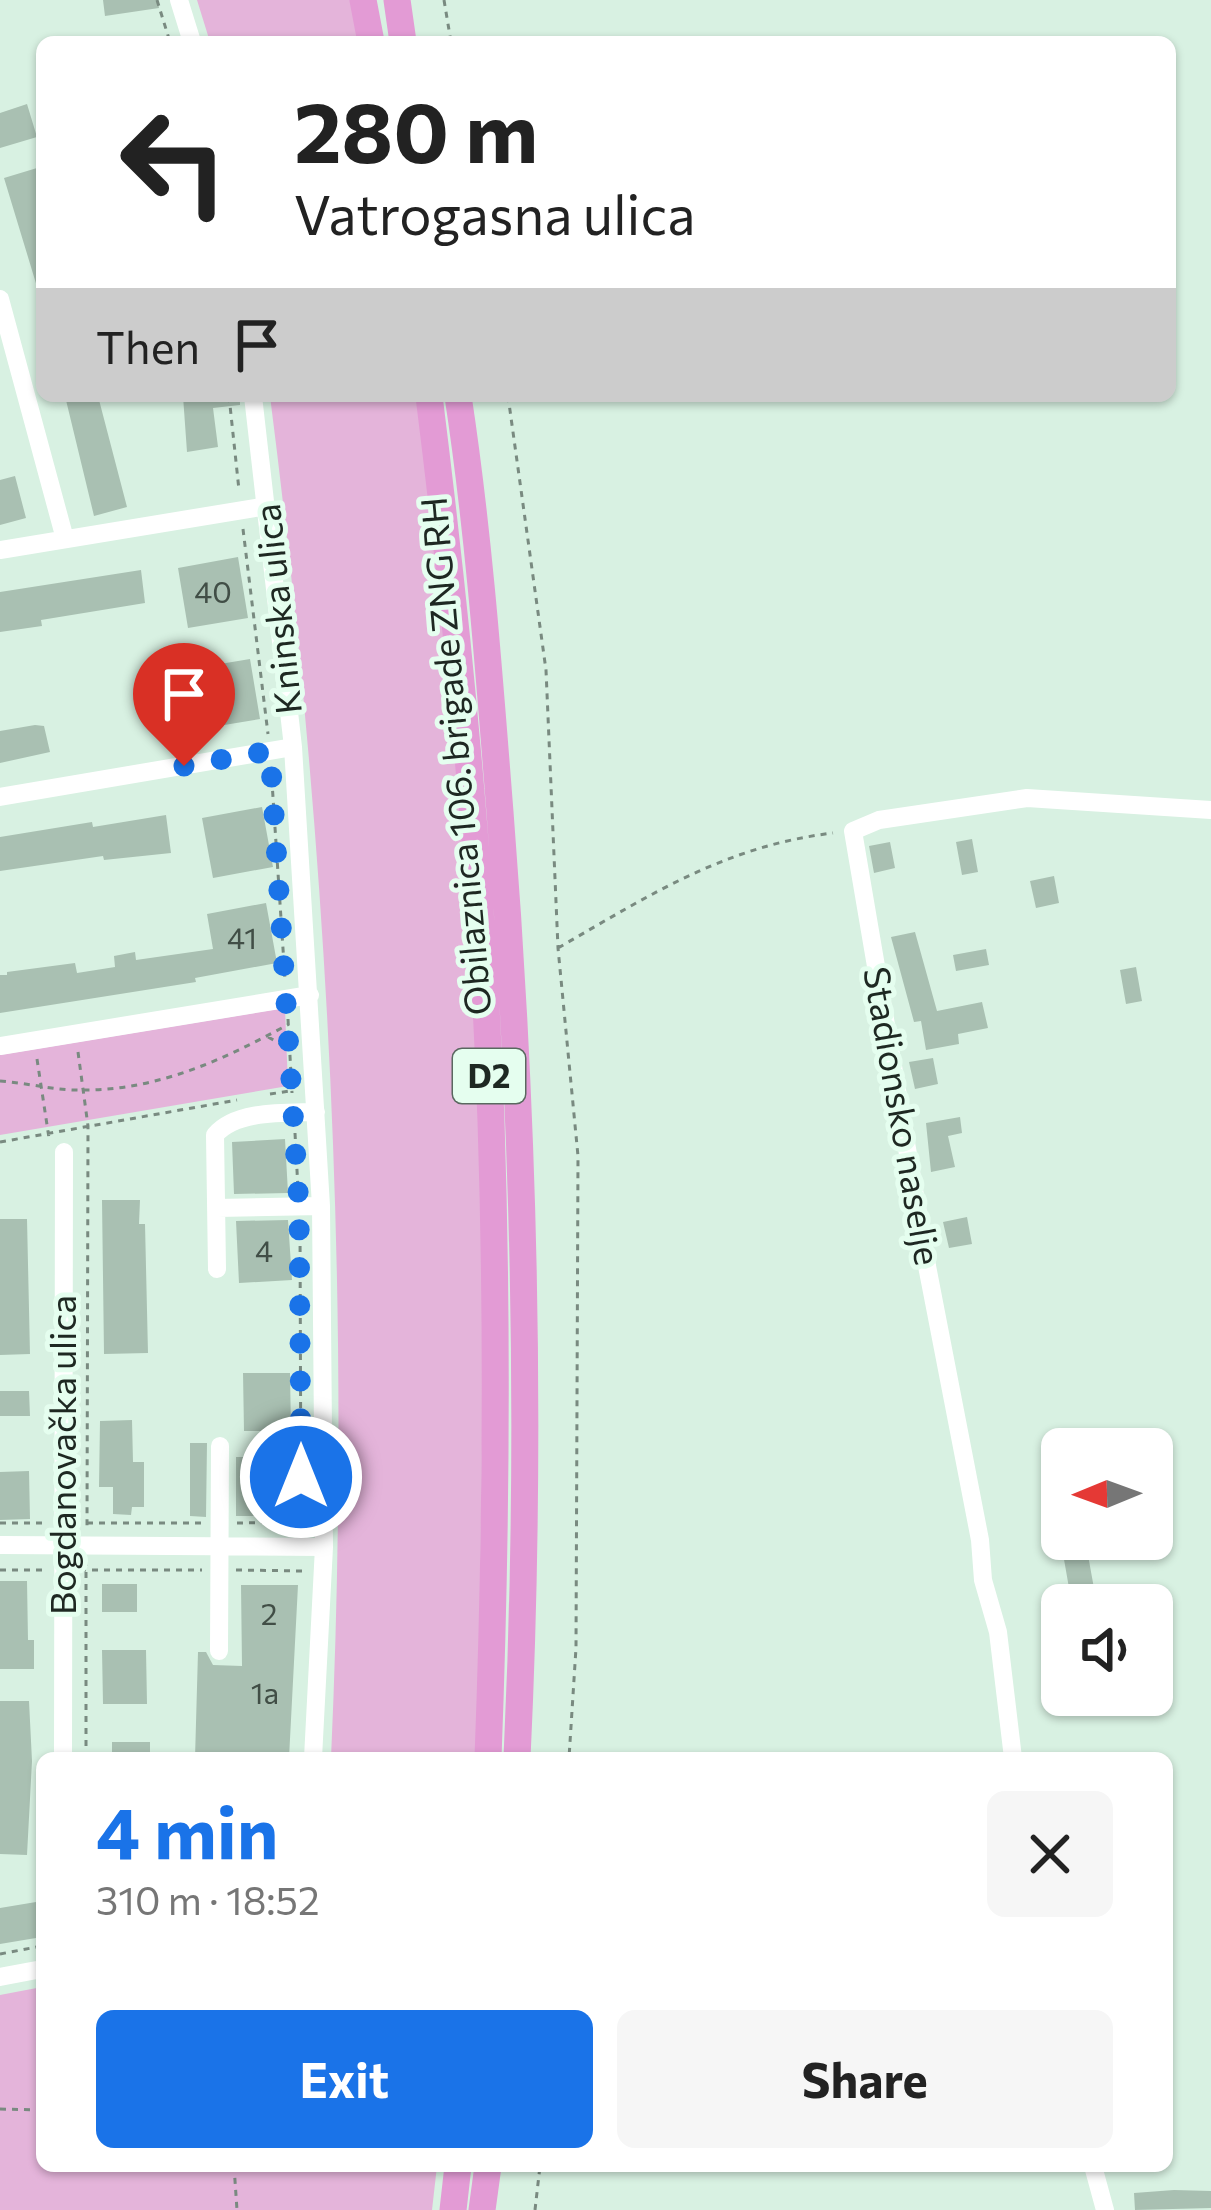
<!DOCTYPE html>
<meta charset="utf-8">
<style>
:root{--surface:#fff;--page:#f6f6f6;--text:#222;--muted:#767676;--accent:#1a73e8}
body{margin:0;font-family:Commissioner,sans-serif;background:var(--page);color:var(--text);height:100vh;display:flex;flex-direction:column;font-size:45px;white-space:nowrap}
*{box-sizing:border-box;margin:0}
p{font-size:39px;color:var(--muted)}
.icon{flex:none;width:66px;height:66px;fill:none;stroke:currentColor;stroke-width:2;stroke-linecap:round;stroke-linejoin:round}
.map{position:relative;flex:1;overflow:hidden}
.drawer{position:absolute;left:36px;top:1752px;width:1137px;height:420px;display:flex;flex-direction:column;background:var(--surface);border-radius:18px;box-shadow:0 3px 9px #0004}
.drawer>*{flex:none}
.guide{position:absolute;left:36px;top:36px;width:1140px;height:366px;border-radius:18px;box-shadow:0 3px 9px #0004;background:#fff;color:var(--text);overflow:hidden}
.needle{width:78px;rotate:269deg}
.buttons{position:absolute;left:1041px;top:1428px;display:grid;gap:24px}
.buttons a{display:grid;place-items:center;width:132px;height:132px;border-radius:18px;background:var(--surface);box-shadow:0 3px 9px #0004;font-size:60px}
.pin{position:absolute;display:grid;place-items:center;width:102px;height:102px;color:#fff;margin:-123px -51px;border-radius:50% 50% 50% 0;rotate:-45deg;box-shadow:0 0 12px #0007}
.pin .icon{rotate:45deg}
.me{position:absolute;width:132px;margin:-66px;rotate:0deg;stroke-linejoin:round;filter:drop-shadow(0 0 9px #0008)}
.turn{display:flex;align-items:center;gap:42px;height:252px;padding:0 60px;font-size:54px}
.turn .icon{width:156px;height:156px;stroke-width:2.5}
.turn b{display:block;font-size:84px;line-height:102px}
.then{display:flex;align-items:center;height:114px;padding:0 60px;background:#0003;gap:24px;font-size:45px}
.round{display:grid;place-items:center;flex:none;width:126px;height:126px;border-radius:18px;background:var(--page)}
.head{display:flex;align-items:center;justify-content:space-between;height:204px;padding:0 60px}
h1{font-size:72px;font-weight:700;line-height:90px;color:var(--accent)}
.primary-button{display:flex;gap:24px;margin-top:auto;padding:24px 60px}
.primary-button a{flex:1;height:138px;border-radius:18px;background:var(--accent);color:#fff;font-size:48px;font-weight:700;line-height:138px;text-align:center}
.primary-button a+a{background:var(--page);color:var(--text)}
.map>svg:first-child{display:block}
</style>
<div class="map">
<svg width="1211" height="2210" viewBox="0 0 1211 2210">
<rect width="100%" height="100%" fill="#d8f1e2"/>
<path fill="#e4b4da" d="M197,0H353L361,42H210Z
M270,396H418L464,820L485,1207L478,1758H331C352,1299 328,851 270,396Z
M285,1008L288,1086L0,1135V1055Z
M42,1987V2166H437L432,2210H0V1995Z"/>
<path fill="#a9c0b2" d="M103,0H158L159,8L105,16Z
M27,104L37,137L0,148V113Z
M37,168L42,186V289L38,290L4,178Z
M65,396H98L127,507L94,516Z
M183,396H240V405L213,408L218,447L187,452Z
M15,476L26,518L0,525V480Z
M238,557L248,618L188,628L178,568Z
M141,570L145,603L41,620L42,626L0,632V592Z
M250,659L260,719L200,729L190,669Z
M35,725L44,726L50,752L0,763V731Z
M262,807L273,867L213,878L202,818Z
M166,815L171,853L104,860L103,856L0,871V837L92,822L93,827Z
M972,839L978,872L962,875L956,842Z
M890,842L895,868L874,873L869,846Z
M1054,876L1059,903L1036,908L1030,881Z
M266,903L277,963L195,978L196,982L0,1013V975H7V972L75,963L77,973L115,967L114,956L135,952L136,960L213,949L207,914Z
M915,932L937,1011L982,1002L988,1028L958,1034L959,1044L926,1050L921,1021L914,1022L891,937Z
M986,949L989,965L956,971L953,955Z
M1136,967L1142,1001L1126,1004L1120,970Z
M933,1058L938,1084L915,1089L909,1062Z
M960,1117L962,1133L948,1136L955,1167L931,1172L926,1123Z
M285,1139L288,1193L234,1194L232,1142Z
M102,1200H140L139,1224H145L148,1353L104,1354Z
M967,1217L972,1244L949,1248L943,1222Z
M0,1219H27L30,1354L0,1355Z
M288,1220L292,1280L239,1283L236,1221Z
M243,1373H290L291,1431H244Z
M0,1391H29L30,1416H0Z
M132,1420L133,1462H144V1507H132L131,1515L113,1514V1487H99L100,1421Z
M190,1443H207L206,1517L190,1516Z
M236,1457H289V1516H236Z
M29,1471L30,1519L0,1520V1472Z
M1086,1544L1097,1605H1072L1062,1548Z
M0,1581H27L28,1640H34V1669H0Z
M102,1584H137V1612H102Z
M241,1585H298L289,1758H195L198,1652H206L213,1665L242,1666Z
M102,1650H146L147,1704H103Z
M0,1701H29L32,1761L27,1855L0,1854Z
M112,1742H150V1756L112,1758Z
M42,1901V1937L0,1944V1908Z
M1174,2190L1211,2191V2208L1135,2210L1134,2193Z"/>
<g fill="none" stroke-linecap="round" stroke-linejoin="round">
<path stroke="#798a80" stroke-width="3" stroke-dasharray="6 6" stroke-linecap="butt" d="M157,0L170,42
M444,0L451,42
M229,396L239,490
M508,396L546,670L558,948L578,1156L576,1648L569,1758
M243,529L268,734
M271,767L285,979
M558,948C650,895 725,846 833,833
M288,1019L292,1093
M268,1037L290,1049
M78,1052L88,1126L87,1528
M37,1059L49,1138
M0,1081C28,1083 57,1091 84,1090C159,1090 225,1059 289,1024
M270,1094L290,1091
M295,1133L298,1189
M0,1142L237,1100
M300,1222L301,1531
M0,1523H47
M87,1523H203
M237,1523L299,1522
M0,1570H46
M80,1570H202
M236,1570L304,1571
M86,1758V1562
M0,1954L42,1946
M0,2109L42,2110
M234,2166L237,2210
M535,2210L540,2166"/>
<path stroke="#fff" stroke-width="18" d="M179,0L192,42
M0,299L65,539
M253,396L293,747L321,1206L324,1547L313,1758
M0,550L267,506
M0,797L293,747
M0,1046L310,995
M217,1208L321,1206
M217,1269L215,1135C236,1110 285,1113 316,1112
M0,1545L324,1547
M219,1651L220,1446
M63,1758L64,1152
M1013,1758L998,1632L983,1580L980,1540L927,1266L853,831L879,820L1027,798L1211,810
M0,1977L42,1969
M1093,2166L1105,2210"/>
<path stroke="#e39bd5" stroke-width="27" d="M363,0L371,42
M397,0L403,42
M429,396C459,636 483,879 491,1121C498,1333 496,1546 488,1758
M458,396C479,534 489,673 500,812C525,1127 532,1443 517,1758
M453,2210L458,2166
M482,2210L488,2166"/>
</g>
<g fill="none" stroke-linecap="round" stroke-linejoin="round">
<path stroke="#1a73e8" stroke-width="21" stroke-dasharray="0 37.8" d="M184,766L270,751L299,1206L301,1477"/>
</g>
<g text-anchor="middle" stroke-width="10" stroke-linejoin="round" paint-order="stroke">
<g font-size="30" fill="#414e46">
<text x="213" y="603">40</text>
<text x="242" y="949">41</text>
<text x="264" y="1262">4</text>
<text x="269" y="1625">2</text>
<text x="265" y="1704">1a</text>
</g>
<rect fill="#e5feef" stroke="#5a6860" stroke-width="3" x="453" y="1049" width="72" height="54" rx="9"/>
<g font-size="33" font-weight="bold" fill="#1e2822">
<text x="489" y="1088">D2</text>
</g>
<g font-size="36" fill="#1e2822" stroke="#e5feef">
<text transform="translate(278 609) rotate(-96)" y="13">Kninska ulica</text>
<text transform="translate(456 756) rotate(-95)" y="13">Obilaznica 106. brigade ZNG RH</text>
<text transform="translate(902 1116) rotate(80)" y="13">Stadionsko naselje</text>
<text transform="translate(63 1455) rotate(-90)" y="13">Bogdanovačka ulica</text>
</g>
</g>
</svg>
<div class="buttons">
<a><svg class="needle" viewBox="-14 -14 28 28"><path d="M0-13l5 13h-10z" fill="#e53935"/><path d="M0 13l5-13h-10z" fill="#767676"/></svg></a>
<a><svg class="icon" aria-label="sound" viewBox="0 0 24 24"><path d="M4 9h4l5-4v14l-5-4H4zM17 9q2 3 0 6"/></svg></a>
</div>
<div class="pin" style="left:184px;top:766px;background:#d93025"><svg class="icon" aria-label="arrive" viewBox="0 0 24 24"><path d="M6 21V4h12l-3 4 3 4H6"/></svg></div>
<svg class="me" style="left:301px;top:1477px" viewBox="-20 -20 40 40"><circle r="17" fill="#1a73e8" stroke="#fff" stroke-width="3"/><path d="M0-11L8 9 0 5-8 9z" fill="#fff"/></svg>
<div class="guide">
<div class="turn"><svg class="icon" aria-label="left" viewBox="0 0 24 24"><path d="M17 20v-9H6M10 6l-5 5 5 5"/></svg><div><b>280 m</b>Vatrogasna ulica</div></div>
<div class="then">Then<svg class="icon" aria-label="arrive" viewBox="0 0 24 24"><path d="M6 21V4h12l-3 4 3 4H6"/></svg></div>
</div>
<section class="drawer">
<div class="head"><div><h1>4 min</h1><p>310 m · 18:52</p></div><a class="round"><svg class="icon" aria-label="close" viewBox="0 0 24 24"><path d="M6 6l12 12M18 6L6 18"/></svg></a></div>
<div class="primary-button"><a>Exit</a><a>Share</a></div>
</section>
</div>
